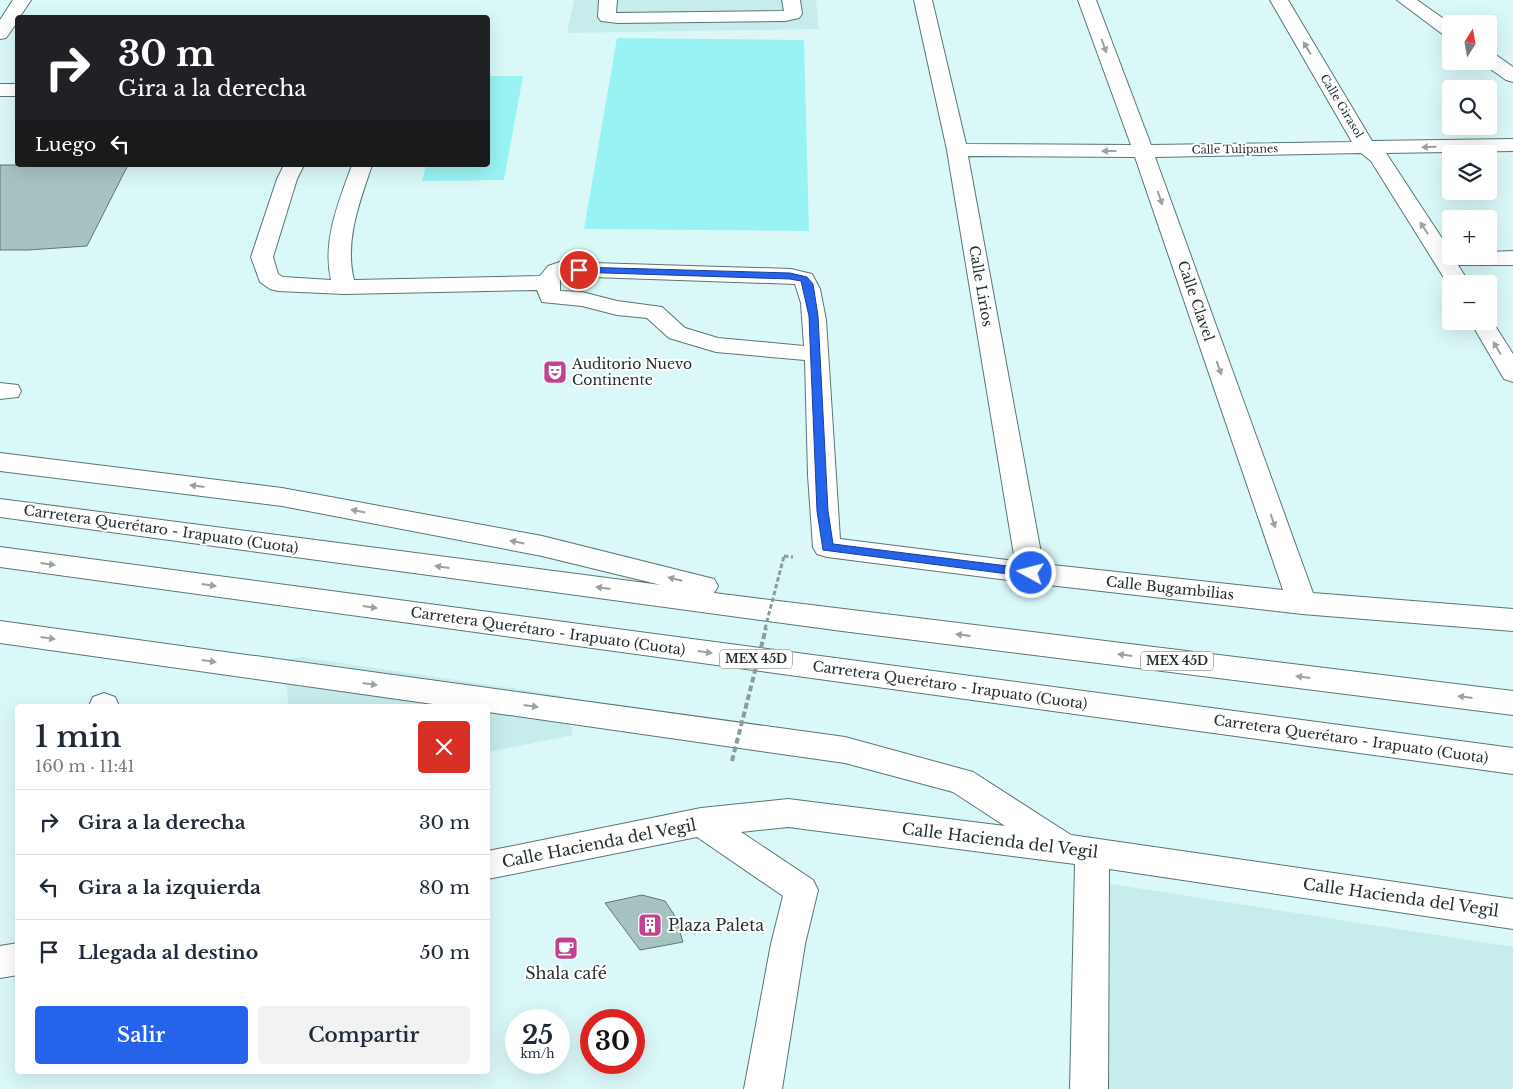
<!DOCTYPE html>
<html lang="es">
<meta charset="utf-8">
<style>
:root{--surface:#fff;--page:#f2f2f3;--text:#1f2937;--muted:#747a83;--line:#e0e1e3;--accent:#2563eb}
body{margin:0;font-family:"Libre Baskerville",serif;background:var(--page);color:var(--text);height:100vh;display:flex;flex-direction:column;font-size:19px;white-space:nowrap}
*{box-sizing:border-box;margin:0}
p{font-size:16px;color:var(--muted)}
.icon{flex:none;width:28px;height:28px;fill:none;stroke:currentColor;stroke-width:2;stroke-linecap:round;stroke-linejoin:round}
.map{position:relative;flex:1;overflow:hidden}
.panel{position:absolute;left:15px;top:704px;width:475px;height:370px;display:flex;flex-direction:column;background:var(--surface);border-radius:5px;box-shadow:0 5px 20px #0002}
.panel>*{flex:none}
.banner{position:absolute;left:15px;top:15px;width:475px;height:152px;border-radius:5px;box-shadow:0 5px 20px #0002;background:#202124;color:#fff;overflow:hidden}
.needle{width:32px;rotate:11deg}
.buttons{position:absolute;left:1442px;top:15px;display:grid;gap:10px}
.buttons a{display:grid;place-items:center;width:55px;height:55px;border-radius:5px;background:var(--surface);box-shadow:0 5px 20px #0002;font-size:25px}
.speed{position:absolute;left:505px;top:1009px;display:flex;gap:10px;font-size:25px;font-weight:700;text-align:center}
.speed>*{display:grid;place-content:center;width:65px;height:65px;border-radius:50%;background:var(--surface);box-shadow:0 5px 20px #0002;line-height:1}
.speed small{font-size:12px;font-weight:400}
.speed .limit{border:8px solid #d22;background:#fff;color:#111}
.pin{position:absolute;display:grid;place-items:center;width:42px;height:42px;color:#fff;margin:-21px;border:2px solid #fff;border-radius:50%;box-shadow:0 1px 5px #0007}
.me{position:absolute;width:55px;margin:-28px;rotate:277deg;stroke-linejoin:round;filter:drop-shadow(0 0 4px #0008)}
.turn{display:flex;align-items:center;gap:18px;height:105px;padding:0 20px;font-size:22px}
.turn .icon{width:65px;height:65px;stroke-width:2.5}
.turn b{display:block;font-size:35px;line-height:42px}
.then{display:flex;align-items:center;height:48px;padding:0 20px;background:#0003;gap:10px;font-size:19px}
.round{display:grid;place-items:center;flex:none;width:52px;height:52px;border-radius:5px;background:var(--page)}
.overview{display:flex;align-items:center;justify-content:space-between;height:85px;padding:0 20px}
h1{font-size:30px;font-weight:600;line-height:38px}
.button{display:flex;gap:10px;margin-top:auto;padding:10px 20px}
.button a{flex:1;height:58px;border-radius:5px;background:var(--accent);color:#fff;font-size:20px;font-weight:600;line-height:58px;text-align:center}
.button a+a{background:var(--page);color:var(--text)}
ul{padding:0;list-style:none}
li{display:flex;align-items:center;gap:15px;height:65px;padding:0 20px;border-top:1px solid var(--line)}
li div{flex:1}
li b{display:block;font-size:19px}
li em{font-style:normal}
.map>svg:first-child{display:block}
</style>
<div class="map">
<svg width="1513" height="1089" viewBox="0 0 1513 1089">
<rect width="100%" height="100%" fill="#dbf8f8"/>
<path fill="#c6ecec" d="M574,0H816L819,29L567,33Z
M300,657L565,696L573,735L488,752V706H288L286,660Z
M1079,879L1513,947V1089H1073Z"/>
<path fill="#9af3f3" d="M617,38L804,40L809,231L584,229Z
M488,76H523L504,180L422,181L426,165H488Z"/>
<path fill="#a6c3c2" stroke="#5d7777" d="M0,165H128L87,246L28,250H0Z
M642,895L665,901L675,916L683,942L640,950L605,903Z"/>
<g fill="none" stroke-linecap="round" stroke-linejoin="round">
<g stroke="#5a7474" stroke-width="2">
<path id="minor" d="M13,0H31L19,18H18V21L6,38L0,39V20Z
M599,0H617L616,13H618L784,11L782,0H800L802,14L799,18L785,21L618,23L601,21L598,17Z
M914,0H932L966,144L1131,145L1078,0H1096L1151,145L1352,142L1270,0H1288L1372,141L1513,139V151L1386,153L1451,252V256H1489V252L1513,251V265H1458L1470,284H1451V289L1371,161L1361,153L1155,157L1313,593L1513,609V631L1302,614L1031,583L827,557L817,554L813,547L808,475L805,360L716,352L669,338L647,318L617,315L582,306L542,302L537,290L344,294L278,291L270,289L260,282L251,257L277,179L284,165H304L297,179L273,257L278,274L283,277L331,280C322,241 339,201 352,165H372C360,201 344,241 354,280L540,276L548,266L560,262L791,269L812,274L820,289L826,320L840,539L1015,561L947,150ZM968,156L1135,157L1283,590L1043,564ZM564,276L795,284L801,303L804,346L718,338L685,328L662,307L617,301L582,292L560,291V281Z
M1397,0H1417L1451,24V37L1445,36Z
M1489,53L1496,55L1513,67V82L1506,80L1482,63L1481,61H1489Z
M0,84H18V96H0Z
M1489,316L1513,354V382L1504,379L1470,321H1489Z
M0,383L18,385L21,391L18,397L0,399Z
M0,621L845,737L973,772L1071,835L1513,899V929L1109,869L1108,1089H1070L1075,864L788,827L741,832L813,880L818,890L805,944L782,1089H744L771,944L783,896L697,837L488,879V851L701,808L788,799L1005,826L953,792L845,763L488,712V706H447L0,643Z
M104,693L115,697L119,706H89L93,697Z
M18,943V975L0,978V946Z"/>
</g>
<g stroke="#5a7474" stroke-width="2">
<path id="highway" d="M0,453L282,488L542,536L714,579L718,586L714,593L1513,691V715L842,631L0,517V499L661,585L542,556L282,506L0,471Z
M0,547L1513,748V774L0,567Z"/>
</g>
<path stroke="#899d9d" stroke-width="3" stroke-dasharray="4.5 2.5" stroke-linecap="butt" d="M784,556L793,557"/>
<use href="#minor" fill="#fff" fill-rule="evenodd"/>
<use href="#highway" fill="#fff" fill-rule="evenodd"/>
<path stroke="#899d9d" stroke-width="3" stroke-dasharray="4.5 2.5" stroke-linecap="butt" d="M765,629L784,556"/>
<path stroke="#899d9d" stroke-width="4" stroke-dasharray="6 3" stroke-linecap="butt" d="M732,761L766,628"/>
</g>
<defs><path id="oneway-solid" d="M-6-.8H1V-3.2L6.5 0L1 3.2V.8H-6Z" transform="scale(1.25)"/></defs>
<g fill="#9ca1a1">
<use href="#oneway-solid" transform="translate(1104 46) rotate(70)"/>
<use href="#oneway-solid" transform="translate(1307 48) rotate(-121)"/>
<use href="#oneway-solid" transform="translate(1429 147) rotate(179)"/>
<use href="#oneway-solid" transform="translate(1109 151) rotate(-180)"/>
<use href="#oneway-solid" transform="translate(1160 198) rotate(71)"/>
<use href="#oneway-solid" transform="translate(1424 228) rotate(-123)"/>
<use href="#oneway-solid" transform="translate(1497 348) rotate(-121)"/>
<use href="#oneway-solid" transform="translate(1219 368) rotate(71)"/>
<use href="#oneway-solid" transform="translate(197 486) rotate(-173)"/>
<use href="#oneway-solid" transform="translate(358 511) rotate(-169)"/>
<use href="#oneway-solid" transform="translate(1273 521) rotate(71)"/>
<use href="#oneway-solid" transform="translate(517 542) rotate(-169)"/>
<use href="#oneway-solid" transform="translate(48 564) rotate(8)"/>
<use href="#oneway-solid" transform="translate(442 567) rotate(-172)"/>
<use href="#oneway-solid" transform="translate(675 579) rotate(-166)"/>
<use href="#oneway-solid" transform="translate(209 585) rotate(8)"/>
<use href="#oneway-solid" transform="translate(603 588) rotate(-172)"/>
<use href="#oneway-solid" transform="translate(370 607) rotate(8)"/>
<use href="#oneway-solid" transform="translate(963 635) rotate(-173)"/>
<use href="#oneway-solid" transform="translate(48 638) rotate(8)"/>
<use href="#oneway-solid" transform="translate(705 652) rotate(8)"/>
<use href="#oneway-solid" transform="translate(1125 655) rotate(-173)"/>
<use href="#oneway-solid" transform="translate(209 661) rotate(8)"/>
<use href="#oneway-solid" transform="translate(1303 677) rotate(-173)"/>
<use href="#oneway-solid" transform="translate(370 684) rotate(8)"/>
<use href="#oneway-solid" transform="translate(1465 697) rotate(-173)"/>
<use href="#oneway-solid" transform="translate(531 706) rotate(8)"/>
</g>
<path fill="#2563eb" stroke="#184099" d="M579,267L790,273L807,277L813,284L818,316L828,511L833,544L1031,569L1035,570L1037,573L1035,576L1031,577L823,550L817,511L809,316L801,281L790,279L576,272V268Z"/>
<defs>
<g id="theatre-square" transform="scale(1.25)"><rect x="-9" y="-9" width="18" height="18" rx="4" fill="#c04290" stroke="#fff"/><path d="M-5-5.5Q0-4 5-5.5V0Q5 5 0 6Q-5 5-5 0ZM-3.3-2.5H-1v1.5H-3.3ZM1-2.5H3.3v1.5H1ZM-2.8 1Q0 5.5 2.8 1Z" fill="#fff"/></g>
<g id="building-square" transform="scale(1.25)"><rect x="-9" y="-9" width="18" height="18" rx="4" fill="#c04290" stroke="#fff"/><path d="M-4-6H4V6H1V3H-1V6H-4ZM-2.5-4.3h1.7v1.8h-1.7ZM.8-4.3h1.7v1.8H.8ZM-2.5-1h1.7V.8h-1.7ZM.8-1h1.7V.8H.8Z" fill="#fff"/></g>
<g id="cafe-square" transform="scale(1.25)"><rect x="-9" y="-9" width="18" height="18" rx="4" fill="#c04290" stroke="#fff"/><path d="M-5.5-4.5H6V0H3Q3 3.5 0 3.5H-2.5Q-5.5 3.5-5.5 0ZM3-3.2v2h1.7v-2ZM-6 4.5H4V6H-6Z" fill="#fff"/></g>
</defs>
<g fill-rule="evenodd">
<use href="#theatre-square" x="555" y="372"/>
<use href="#building-square" x="650" y="925"/>
<use href="#cafe-square" x="566" y="948"/>
</g>
<g text-anchor="middle" stroke-width="4" stroke-linejoin="round" paint-order="stroke">
<g font-size="11" fill="#232e2e" stroke="#fff">
<text transform="translate(1342 106) rotate(59)" y="4">Calle Girasol</text>
<text transform="translate(1235 149) rotate(-1)" y="4">Calle Tulipanes</text>
</g>
<g fill="#fff" stroke="#656d6d" stroke-width="1">
<rect x="720" y="649.5" width="72" height="19" rx="4"/>
<rect x="1141" y="651.5" width="72" height="19" rx="4"/>
</g>
<g font-size="12" font-weight="bold" fill="#232e2e">
<text x="756" y="663">MEX 45D</text>
<text x="1177" y="665">MEX 45D</text>
</g>
<g font-size="14" fill="#232e2e" stroke="#fff">
<text transform="translate(981 286) rotate(80)" y="5">Calle Lirios</text>
<text transform="translate(1196 301) rotate(71)" y="5">Calle Clavel</text>
<text transform="translate(161 529) rotate(8)" y="5">Carretera Querétaro - Irapuato (Cuota)</text>
<text transform="translate(1170 588) rotate(6)" y="5">Calle Bugambilias</text>
<text transform="translate(548 631) rotate(8)" y="5">Carretera Querétaro - Irapuato (Cuota)</text>
<text transform="translate(950 685) rotate(8)" y="5">Carretera Querétaro - Irapuato (Cuota)</text>
<text transform="translate(1351 739) rotate(8)" y="5">Carretera Querétaro - Irapuato (Cuota)</text>
</g>
<g font-size="14" fill="#232e2e" stroke="#fff" text-anchor="start">
<text x="572" y="369">Auditorio Nuevo<tspan x="572" dy="16">Continente</tspan></text>
</g>
<g font-size="16" fill="#232e2e" stroke="#fff">
<text transform="translate(1000 840) rotate(7)" y="6">Calle Hacienda del Vegil</text>
<text transform="translate(599 843) rotate(-11)" y="6">Calle Hacienda del Vegil</text>
<text transform="translate(1401 897) rotate(8)" y="6">Calle Hacienda del Vegil</text>
</g>
<g font-size="16" fill="#232e2e" stroke="#fff" text-anchor="start">
<text x="668" y="931">Plaza Paleta</text>
<text x="566" y="979" text-anchor="middle">Shala café</text>
</g>
</g>
</svg>
<div class="buttons">
<a><svg class="needle" viewBox="-14 -14 28 28"><path d="M0-13l5 13h-10z" fill="#e53935"/><path d="M0 13l5-13h-10z" fill="#747a83"/></svg></a>
<a><svg class="icon" aria-label="search" viewBox="0 0 24 24"><circle cx="10" cy="10" r="6"/><path d="M15 15l6 6"/></svg></a>
<a><svg class="icon" aria-label="layers" viewBox="0 0 24 24"><path d="M12 4l9 5-9 5-9-5zM3 14l9 5 9-5"/></svg></a>
<a>+</a>
<a>−</a>
</div>
<div class="speed"><div>25<small>km/h</small></div><div class="limit">30</div></div>
<div class="pin" style="left:579px;top:270px;background:#d93025"><svg class="icon" aria-label="arrive" viewBox="0 0 24 24"><path d="M6 21V4h12l-3 4 3 4H6"/></svg></div>
<svg class="me" style="left:1031px;top:573px" viewBox="-20 -20 40 40"><circle r="17" fill="#2563eb" stroke="#fff" stroke-width="3"/><path d="M0-11L8 9 0 5-8 9z" fill="#fff"/></svg>
<div class="banner">
<div class="turn"><svg class="icon" aria-label="right" viewBox="0 0 24 24"><path d="M7 20v-9h11M14 6l5 5-5 5"/></svg><div><b>30 m</b>Gira a la derecha</div></div>
<div class="then">Luego<svg class="icon" aria-label="left" viewBox="0 0 24 24"><path d="M17 20v-9H6M10 6l-5 5 5 5"/></svg></div>
</div>
<section class="panel">
<div class="overview"><div><h1>1 min</h1><p>160 m · 11:41</p></div><a class="round" style="background:#d93025;color:#fff"><svg class="icon" aria-label="close" viewBox="0 0 24 24"><path d="M6 6l12 12M18 6L6 18"/></svg></a></div>
<ul>
<li><svg class="icon" aria-label="right" viewBox="0 0 24 24"><path d="M7 20v-9h11M14 6l5 5-5 5"/></svg><div><b>Gira a la derecha</b></div><em>30 m</em></li>
<li><svg class="icon" aria-label="left" viewBox="0 0 24 24"><path d="M17 20v-9H6M10 6l-5 5 5 5"/></svg><div><b>Gira a la izquierda</b></div><em>80 m</em></li>
<li><svg class="icon" aria-label="arrive" viewBox="0 0 24 24"><path d="M6 21V4h12l-3 4 3 4H6"/></svg><div><b>Llegada al destino</b></div><em>50 m</em></li>
</ul>
<div class="button"><a>Salir</a><a>Compartir</a></div>
</section>
</div>
